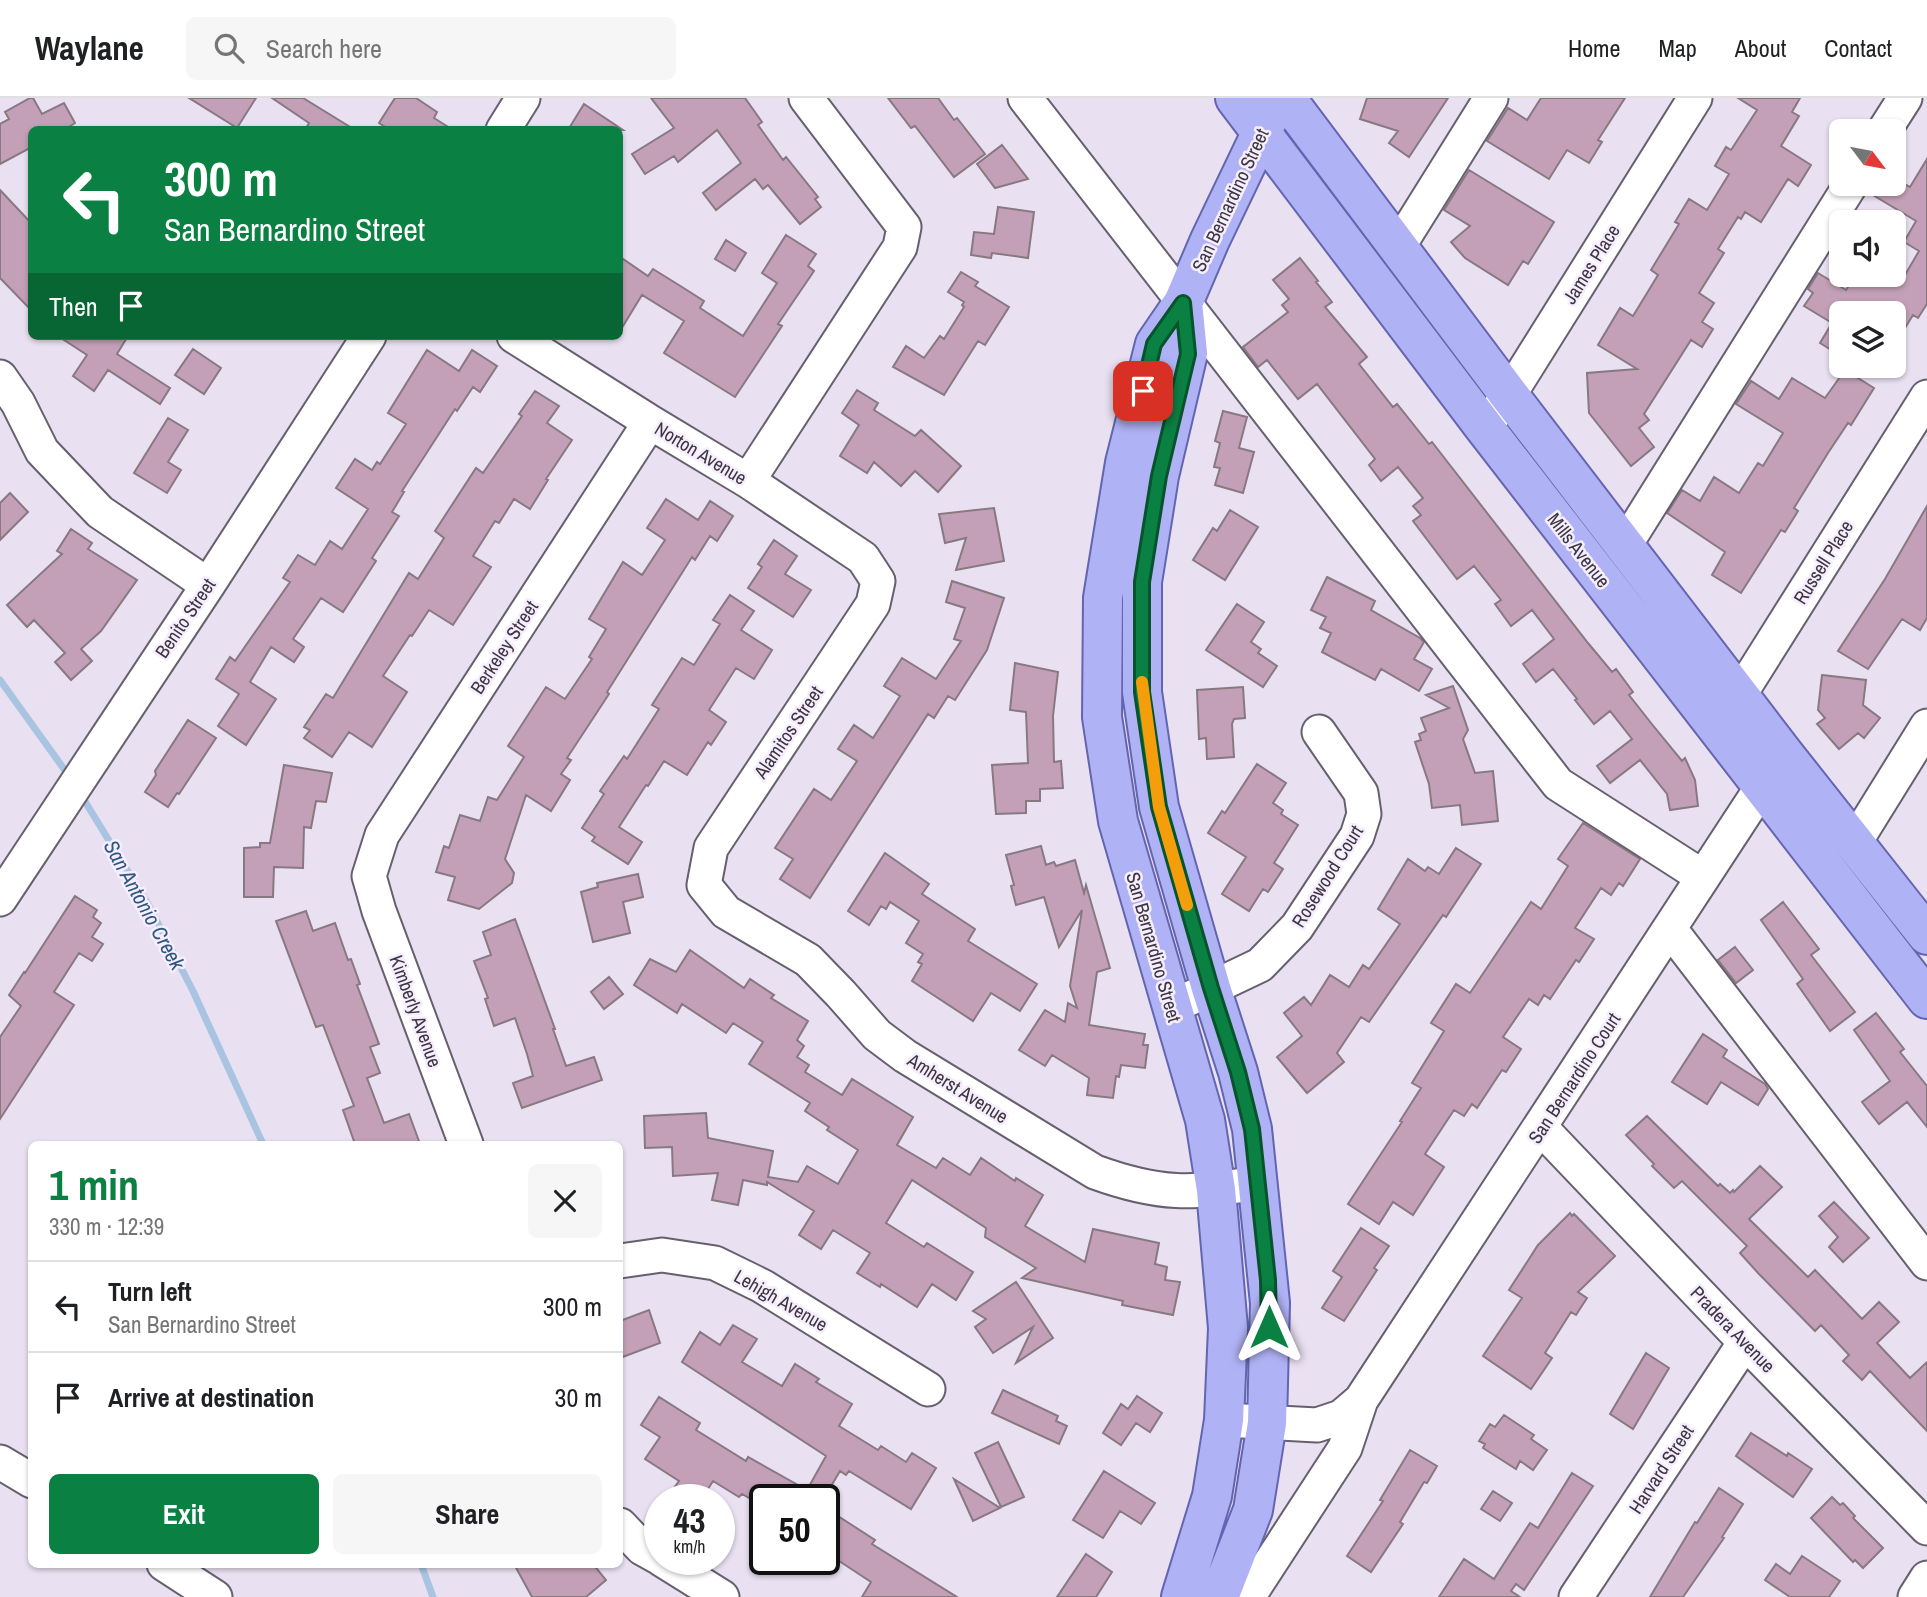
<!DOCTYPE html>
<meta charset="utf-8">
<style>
:root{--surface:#fff;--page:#f6f6f6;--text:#202124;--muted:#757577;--line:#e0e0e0;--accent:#0b8043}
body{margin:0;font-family:"Archivo Narrow",sans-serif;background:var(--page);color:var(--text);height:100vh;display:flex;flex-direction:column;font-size:26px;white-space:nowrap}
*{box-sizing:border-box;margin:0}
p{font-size:23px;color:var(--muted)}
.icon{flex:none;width:38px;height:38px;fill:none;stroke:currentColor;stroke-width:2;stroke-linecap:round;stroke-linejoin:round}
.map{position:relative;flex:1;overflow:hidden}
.sheet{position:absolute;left:28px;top:1043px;width:595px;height:427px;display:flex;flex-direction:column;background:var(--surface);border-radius:10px;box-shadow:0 2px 5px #0004}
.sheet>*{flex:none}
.hud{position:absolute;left:28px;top:28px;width:595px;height:214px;border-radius:10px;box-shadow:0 2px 5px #0004;background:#0b8043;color:#fff;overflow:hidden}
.needle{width:46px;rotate:122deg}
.controls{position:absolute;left:1829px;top:21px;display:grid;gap:14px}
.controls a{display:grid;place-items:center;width:77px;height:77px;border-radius:10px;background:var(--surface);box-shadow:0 2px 5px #0004;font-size:35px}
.speed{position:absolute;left:644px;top:1386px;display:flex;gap:14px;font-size:35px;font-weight:700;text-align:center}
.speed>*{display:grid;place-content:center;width:91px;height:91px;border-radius:50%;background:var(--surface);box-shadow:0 2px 5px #0004;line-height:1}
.speed small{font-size:18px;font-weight:400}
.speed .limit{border:4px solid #111;border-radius:10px;background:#fff;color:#111}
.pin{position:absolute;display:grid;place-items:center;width:60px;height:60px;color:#fff;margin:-30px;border-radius:14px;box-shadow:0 4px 10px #0006}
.me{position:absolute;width:77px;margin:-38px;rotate:0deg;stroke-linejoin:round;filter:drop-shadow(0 0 5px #0008)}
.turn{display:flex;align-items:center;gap:24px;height:147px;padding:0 21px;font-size:32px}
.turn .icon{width:91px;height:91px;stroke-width:2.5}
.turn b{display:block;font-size:49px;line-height:60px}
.then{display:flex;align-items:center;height:66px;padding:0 21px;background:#0003;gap:14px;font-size:26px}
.round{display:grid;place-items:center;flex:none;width:74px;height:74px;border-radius:10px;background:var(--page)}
.head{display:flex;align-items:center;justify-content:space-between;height:119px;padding:0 21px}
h1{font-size:42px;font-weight:700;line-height:52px;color:var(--accent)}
.cta{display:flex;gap:14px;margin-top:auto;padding:14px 21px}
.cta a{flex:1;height:80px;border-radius:10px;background:var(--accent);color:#fff;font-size:28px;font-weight:700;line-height:80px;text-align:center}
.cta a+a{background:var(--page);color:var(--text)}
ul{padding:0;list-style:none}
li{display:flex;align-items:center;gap:21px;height:91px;padding:0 21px;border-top:2px solid var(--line)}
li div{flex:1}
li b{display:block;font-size:26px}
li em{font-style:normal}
header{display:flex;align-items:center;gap:42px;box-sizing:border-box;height:98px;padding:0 35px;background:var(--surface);border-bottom:2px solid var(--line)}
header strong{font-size:33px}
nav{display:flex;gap:38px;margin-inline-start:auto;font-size:24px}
.search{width:490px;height:63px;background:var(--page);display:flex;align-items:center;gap:18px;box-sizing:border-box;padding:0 24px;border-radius:10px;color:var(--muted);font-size:26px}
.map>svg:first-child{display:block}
</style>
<header>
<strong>Waylane</strong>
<div class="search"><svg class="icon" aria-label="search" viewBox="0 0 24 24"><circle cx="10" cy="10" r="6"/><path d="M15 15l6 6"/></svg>Search here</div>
<nav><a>Home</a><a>Map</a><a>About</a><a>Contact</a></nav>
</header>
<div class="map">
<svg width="1927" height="1499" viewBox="0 0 1927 1499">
<rect width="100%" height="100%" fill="#e9e0f1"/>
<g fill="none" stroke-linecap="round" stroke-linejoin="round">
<path stroke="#a8c4e1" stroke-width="7" d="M0,582L69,678
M81,697L148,806L193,893L263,1046
M421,1466L433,1499"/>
</g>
<path fill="#c3a0b7" stroke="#887882" stroke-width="2" d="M30,0H33L42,16L64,5L75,25L64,32H32V49L0,66V26L9,21L5,14Z
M189,0H256L237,30Z
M272,0H303L355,32H305L309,25Z
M395,0H416L437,14L434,20L453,32H390L379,25Z
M651,0H745L762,24L758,27L783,62L786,59L818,99L815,101L821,109L800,126L768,87L763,91L755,81L716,112L703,95L741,65L717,32L678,64L674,58L645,76L632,56L674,30Z
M888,0H938L954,22L957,20L985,56L954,79L915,28L911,30Z
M1367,0H1448L1409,59L1389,45L1398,33L1360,21Z
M1541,0H1625L1598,42L1602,44L1589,65L1567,52L1549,81L1487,43L1508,10L1527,22Z
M1738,0H1800L1792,14L1799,18L1781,48L1811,67L1798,88L1788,81L1761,124L1745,114L1741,121L1738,119L1718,151L1724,155L1699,195L1714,205L1702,224L1713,231L1702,249L1691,242L1644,316L1649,322L1639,330L1654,349L1631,368L1589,315L1587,275L1637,271L1598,247L1620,210L1633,218L1658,177L1651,172L1679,126L1675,124L1689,101L1707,112L1729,76L1715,68L1726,49L1731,52L1757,12Z
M584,6L623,32H568Z
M1002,47L1028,81L995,90L977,66Z
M1927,61V206L1918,220L1913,217L1894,248V210L1890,215H1841V258L1820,245L1832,225L1804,208L1813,195L1808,191L1818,175L1846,192L1856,177H1905L1919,153L1904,144L1916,123L1868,94L1870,86H1904L1910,89Z
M1469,72L1554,124L1528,166L1523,163L1508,187L1465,160L1451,144L1470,128L1444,112Z
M0,92L32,126V213L0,180Z
M998,109L1034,114L1028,160L992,155L991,160L971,157L974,134L994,136Z
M786,137L816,156L808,168L814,173L778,226L782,228L735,299L664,255L684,223L642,197L620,233V159L648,178L653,171L682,189L704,203L700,210L743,238L777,185L762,175Z
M726,142L746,155L735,173L715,161Z
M1300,160L1318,183L1316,184L1332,204L1325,209L1367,259L1359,266L1393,309L1397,306L1429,346L1432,344L1588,545L1612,574L1616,571L1633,594L1629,597L1651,625L1682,663L1685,660L1695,682L1698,708L1670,712L1667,696L1640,662L1610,685L1597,668L1632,641L1610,613L1594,626L1575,602L1577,601L1553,571L1536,584L1523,566L1554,541L1532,512L1511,528L1495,506L1501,502L1474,468L1457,481L1413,423L1421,417L1413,408L1423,400L1398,369L1381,383L1369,367L1375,361L1317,286L1298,301L1267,262L1258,269L1243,249L1288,214L1282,207L1289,201L1273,182Z
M961,174L978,184L975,188L1009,209L985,247L978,243L944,297L893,269L906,248L924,260L940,238L944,241L964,209L962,207L964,204L948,194Z
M58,238H128L117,256L170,290L160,306L108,272L94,293L73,278L87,257Z
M193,251L221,270L204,296L175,277Z
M427,252L459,273L472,252L497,268L480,294L473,289L457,313L455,311L402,393L404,394L392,414L399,418L372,460L376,463L343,514L321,500L293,541L304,549L294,564L271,549L250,584L276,601L246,647L218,628L239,596L216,581L230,559L235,563L290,484L283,480L298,457L315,467L330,443L342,451L368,411L336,390L355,361L372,372L377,364L380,366L406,326L388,315Z
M1845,272L1874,290L1851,327L1848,325L1828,355L1794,410L1798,413L1785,434L1781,432L1741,495L1712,477L1725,454L1667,415L1682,392L1700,403L1714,379L1739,395L1758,365L1763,368L1783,335L1736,306L1751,283L1779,301L1792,280L1825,300Z
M857,292L878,305L874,312L915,338L921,332L961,368L938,394L915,373L901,388L874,364L867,375L840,358L859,327L842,315Z
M535,293L559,308L547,325L572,342L546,381L548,382L530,411L514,401L499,425L495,423L473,458L491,469L453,527L429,512L412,538L410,537L383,578L407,594L372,649L349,634L332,659L304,640L310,632L304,629L326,596L333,600L409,475L418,481L444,440L435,433L476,370L483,375L522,318L519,316Z
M1223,313L1247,319L1239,350L1254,354L1243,395L1215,387L1220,370L1214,369L1220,345L1215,343Z
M168,320L188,332L168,364L181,372L167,395L134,375Z
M10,395L28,414L0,442V405Z
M666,401L698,422L710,403L733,418L717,443L710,438L695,462L692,459L607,594L609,596L567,660L571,662L561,676L570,682L551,713L526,697L505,761L514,775L512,785L479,811L448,802L455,779L436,774L444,748L449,750L460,717L480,723L488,699L497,702L524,659L508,648L546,589L565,601L592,561L589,559L606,531L589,521L623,464L642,477L665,442L647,430Z
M1927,408V520L1920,532L1902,521L1868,571L1838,553L1885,481Z
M994,410L1004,463L956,472L966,440L945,445L939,416Z
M1230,412L1258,429L1225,482L1193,462L1213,430L1217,433Z
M71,431L92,445L88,451L137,482L101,533L81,551L92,563L71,582L55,564L65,555L34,522L27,529L7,507L62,456L57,453Z
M774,442L797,458L785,476L811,492L793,519L748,490L762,469L758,466Z
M1327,479L1375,503L1371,512L1420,540L1424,544L1414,561L1432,571L1419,593L1381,571L1375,582L1322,554L1331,535L1320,530L1326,519L1311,512Z
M952,483L1004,500L987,552L955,602L948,598L934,620L928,616L810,800L780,781L793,761L775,750L814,691L831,702L857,663L838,651L854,627L873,640L900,598L884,588L902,560L936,581L961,543L954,541L965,510L946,504Z
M730,497L754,513L741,532L772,552L754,581L736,570L709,612L726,624L711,647L708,644L687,677L664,663L648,688L646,687L619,729L642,744L628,766L592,743L595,739L582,730L604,696L600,693L624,658L627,661L659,611L652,607L682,560L694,567L720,526L713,522Z
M1237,506L1264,524L1251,544L1261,551L1258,555L1277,568L1263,589L1206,552Z
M1015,565L1058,574L1053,618L1054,664L1061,663L1063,690L1040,691V703H1026V715L996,716L992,667L1028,665L1026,614L1010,612Z
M1822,577L1866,582L1863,607L1880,620L1864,640L1858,635L1839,651L1817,626L1825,620L1818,612Z
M1453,588L1468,632L1463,641L1475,675L1493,673L1498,723L1462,727L1460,707L1432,710L1429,686L1415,644L1421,642L1419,636L1426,633L1421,620L1449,610L1426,597Z
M1243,589L1245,620L1234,621L1232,626L1234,659L1207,661L1206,640L1199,641L1197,592Z
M188,622L216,640L179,696L177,695L168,709L145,694L156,677L155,673Z
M1257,666L1286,685L1273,705L1283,712L1281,716L1298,727L1274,765L1283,771L1268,794L1263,791L1249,813L1222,796L1246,759L1208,735L1222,713L1225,715Z
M284,667L332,675L326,704L316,703L311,730L304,729L303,770L274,769L273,799H244V750L260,749V745H270Z
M1583,725L1640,761L1623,788L1619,785L1611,797L1601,790L1575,830L1594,841L1579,864L1576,862L1550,901L1544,897L1538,907L1529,901L1503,939L1521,951L1506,974L1502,972L1477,1010L1472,1006L1464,1018L1454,1012L1425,1056L1444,1069L1413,1117L1393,1104L1379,1126L1348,1106L1402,1024L1400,1023L1421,990L1412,985L1444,933L1431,925L1456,886L1470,895L1531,804L1541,811L1568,768L1558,761Z
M1041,748L1046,767L1054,764L1056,768L1075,762L1084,795L1086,787L1110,870L1097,874L1089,927L1145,936L1143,947H1148L1145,970L1121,967L1119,979L1116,978L1113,1000L1087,997L1089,980L1052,957L1045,968L1019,952L1045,912L1065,924L1068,905L1077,910L1070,888L1082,812L1059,849L1044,799L1016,807L1011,788L1014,787L1006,757Z
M1456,750L1481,766L1446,819L1443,817L1369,924L1361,919L1337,955L1344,964L1307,995L1277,959L1302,938L1284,915L1304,899L1311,907L1330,877L1349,889L1363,867L1369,871L1400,826L1378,811L1408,761L1425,773L1428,769L1439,776Z
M885,755L929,786L922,796L975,831L968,843L1037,886L1020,913L991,895L973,923L912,883L922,866L918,864L923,856L906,845L919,823L890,804L886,811L881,808L869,827L848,813Z
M638,776L643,799L623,804L630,835L593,844L581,794L598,789L597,785Z
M75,798L97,812L93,819L101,825L92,839L103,846L92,863L79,855L54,894L74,907L0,1021V939L21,908L9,897L24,874L25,875Z
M1783,804L1819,851L1811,857L1855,914L1830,933L1797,886L1803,881L1761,822Z
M306,813L313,833L335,825L348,862L351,861L360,886L357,887L379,946L370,949L380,975L367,980L384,1025L409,1016L420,1046H355L343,1012L354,1008L323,927L316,929L276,823Z
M515,821L555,931H553L566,968L594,959L602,982L522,1010L513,985L533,978L527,956L515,920L494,928L485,901L488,900L474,863L491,857L483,834Z
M1735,849L1753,872L1736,885L1718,862Z
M690,852L744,890L750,881L774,897L771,900L808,923L797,942L804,948L797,959L809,967L805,974L842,997L852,981L913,1019L897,1047L936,1070L943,1060L970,1077L981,1060L1015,1083L1016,1080L1043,1097L1025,1128L1085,1164L1093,1131L1159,1145L1155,1166L1167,1169L1165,1182L1180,1184L1173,1217L1122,1207L1123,1203L1022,1180L1036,1170L985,1139L986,1130L912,1082L886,1125L924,1149L927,1145L973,1174L956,1202L932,1186L917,1209L881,1186L880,1189L857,1175L870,1155L833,1132L821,1151L799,1137L814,1113L767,1084V1087L743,1082L738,1107L712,1102L718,1075L673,1078L672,1049L645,1050L644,1018L706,1015L708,1040L773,1053L768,1079L798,1084L807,1068L838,1086L858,1052L827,1032L829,1029L805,1013L810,1005L749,966L763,944L733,925L726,935L682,906L677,915L634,887L650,861L676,874Z
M609,879L623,896L604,911L591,894Z
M1876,915L1904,951L1900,954L1927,988V1029L1907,1004L1879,1026L1862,1004L1890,983L1854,932Z
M1703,936L1727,952L1723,959L1765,986L1768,991L1758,1007L1721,984L1707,1006L1672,984Z
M1647,1018L1718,1088L1720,1086L1730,1095L1733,1092L1734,1094L1760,1068L1782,1089L1749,1121L1808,1179L1815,1172L1862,1221L1879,1204L1899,1224L1877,1245L1910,1280L1927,1264V1333L1870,1273L1862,1282L1843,1263L1849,1257L1821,1227L1815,1233L1758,1175L1740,1155L1747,1148L1682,1083L1674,1090L1652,1068L1654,1066L1626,1037Z
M1834,1104L1869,1140L1843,1164L1829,1149L1838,1139L1819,1118Z
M1570,1115L1572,1118L1574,1116L1615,1158L1578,1194L1587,1200L1576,1217L1571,1214L1545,1255L1552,1260L1531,1291L1483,1258L1522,1200L1509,1192L1538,1147Z
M1361,1130L1389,1148L1374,1170L1377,1172L1344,1223L1322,1210L1342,1179L1333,1173Z
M1016,1184L1053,1240L1016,1265L1033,1229L993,1255L975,1229L986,1221L973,1213Z
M649,1212L660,1245L620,1260V1223Z
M733,1227L757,1241L742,1264L782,1288L795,1266L819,1281L816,1284L852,1306L839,1328L878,1352L881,1348L906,1364L912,1355L936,1370L911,1411L849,1373L846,1377L840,1373L823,1402H765V1409L742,1396L739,1399L713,1383L701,1402H692L674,1390L679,1383L645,1361L660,1339L641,1327L659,1299L700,1325L696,1332L746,1363L748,1359L807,1392L826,1358L682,1264L700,1234L720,1247Z
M1646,1255L1669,1270L1633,1331L1610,1316Z
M1003,1292L1058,1318L1056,1323L1067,1328L1059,1346L992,1315Z
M1137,1298L1162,1315L1150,1334L1136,1325L1121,1347L1103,1335L1121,1306L1128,1311Z
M1504,1317L1534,1337L1531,1341L1547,1352L1533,1372L1520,1363L1516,1371L1483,1350L1485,1346L1479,1343L1490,1326L1495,1329Z
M1751,1335L1787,1358L1788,1355L1812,1371L1793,1399L1736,1358Z
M998,1344L1024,1399L1001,1409L975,1355Z
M1410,1352L1437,1368L1427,1385L1424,1384L1400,1424L1403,1426L1371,1474L1347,1458L1383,1403L1380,1402Z
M1104,1373L1155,1405L1141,1426L1120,1413L1103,1440L1073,1422Z
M1572,1375L1593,1388L1524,1492L1516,1486L1511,1493L1520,1499H1439L1464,1461L1494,1481L1530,1425L1538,1430Z
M954,1381L1000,1410L973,1423Z
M1719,1390L1743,1406L1722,1439L1724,1440L1683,1499H1650L1695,1424L1697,1425Z
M1493,1393L1512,1405L1500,1423L1481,1411Z
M1832,1399L1840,1407L1843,1405L1855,1418L1853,1420L1883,1450L1863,1470L1855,1462L1853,1464L1811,1420Z
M824,1409L875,1442L872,1446L957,1499H862L871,1484L824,1453Z
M1086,1456L1112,1474L1096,1499H1057Z
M1802,1458L1840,1483L1829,1499H1790L1765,1482L1776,1466L1790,1476Z
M514,1466H593L606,1482L586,1499H532Z"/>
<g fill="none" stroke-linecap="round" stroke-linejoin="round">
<g stroke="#675f6e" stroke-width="37">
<path id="minor" d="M1025,0L1558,686L1703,779
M503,32L523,0
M1884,33L1905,0
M1398,149L1491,0
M514,238L650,324L748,383L863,460L878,483L873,506L711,750L704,787L726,814L808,862L841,896L877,937L905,958L1095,1074C1158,1097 1194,1097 1259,1084
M0,279L18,305L42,353L100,414L208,487
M1484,329L1509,297L1695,0
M748,383L900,149L904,129L806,0
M1625,447L1851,86
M1721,616L1740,596L1927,299
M1855,744L1927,628
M0,801L208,487L369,238
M1670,831L1927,1165
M1172,909L1260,867L1297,829L1357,738L1364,716L1361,695L1319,634
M1541,1030L1745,1244L1927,1430
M466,1046L379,813L369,778L382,737L650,324
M620,1163L662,1157L715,1165L762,1188L928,1291
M1224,1322L1317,1327L1341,1319L1361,1302L1777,666
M0,1364L32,1383
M620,1427L642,1450L660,1460
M661,1461L722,1499
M164,1466L215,1499
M1248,1499L1345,1350L1361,1302
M1576,1499L1745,1244
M1915,1499L1927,1480"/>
</g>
<g stroke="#6365b0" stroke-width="42">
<path id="major" d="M1235,0L1484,329L1927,901
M1286,0L1509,297L1784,656L1927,837
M1183,205L1188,255L1159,378L1142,484V594L1159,709L1211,890L1238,974L1252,1031L1270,1205L1267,1325L1253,1412L1219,1499
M1181,1499L1212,1398L1224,1322L1228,1230L1216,1092L1205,1022L1118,723L1102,619L1103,500L1125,365L1155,246L1183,205L1210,142L1278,0"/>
</g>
<use href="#minor" stroke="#fff" stroke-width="33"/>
<use href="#major" stroke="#afb2f4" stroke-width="38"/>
</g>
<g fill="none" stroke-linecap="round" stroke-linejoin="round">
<g stroke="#07532c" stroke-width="18">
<path id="route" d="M1143,293L1154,246L1183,205L1188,256L1159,378L1142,484V594L1159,709L1211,890L1238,974L1252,1031L1268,1182L1269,1229"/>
</g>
<use href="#route" stroke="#0b8043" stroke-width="12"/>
<path stroke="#f59e0b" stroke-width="12" d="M1142,584L1159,709L1187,807"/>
</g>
<g text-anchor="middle" stroke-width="5" stroke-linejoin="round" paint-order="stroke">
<g font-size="19" fill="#3b373e" stroke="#f6edff">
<text transform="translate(1230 102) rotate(-65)" y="7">San Bernardino Street</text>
<text transform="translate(1591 166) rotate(-58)" y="7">James Place</text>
<text transform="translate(701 355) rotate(31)" y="7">Norton Avenue</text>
<text transform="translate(1579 452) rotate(52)" y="7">Mills Avenue</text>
<text transform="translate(1823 464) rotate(-58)" y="7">Russell Place</text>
<text transform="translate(185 520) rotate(-56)" y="7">Benito Street</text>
<text transform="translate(504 549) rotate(-57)" y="7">Berkeley Street</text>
<text transform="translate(788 634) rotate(-56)" y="7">Alamitos Street</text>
<text transform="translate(1327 778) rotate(-58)" y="7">Rosewood Court</text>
<text transform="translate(1154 849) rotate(74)" y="7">San Bernardino Street</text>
<text transform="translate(416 913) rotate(70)" y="7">Kimberly Avenue</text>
<text transform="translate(1574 980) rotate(-57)" y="7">San Bernardino Court</text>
<text transform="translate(958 990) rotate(32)" y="7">Amherst Avenue</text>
<text transform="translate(781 1202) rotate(30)" y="7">Lehigh Avenue</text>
<text transform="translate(1733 1231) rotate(46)" y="7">Pradera Avenue</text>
<text transform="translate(1661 1371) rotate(-57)" y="7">Harvard Street</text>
</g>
<g font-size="21" font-style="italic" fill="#2d577f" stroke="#f6edff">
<text transform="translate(144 807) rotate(61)" y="7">San Antonio Creek</text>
</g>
</g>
</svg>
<div class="controls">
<a><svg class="needle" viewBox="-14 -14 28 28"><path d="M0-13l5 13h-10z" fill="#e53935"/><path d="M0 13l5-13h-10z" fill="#757577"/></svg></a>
<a><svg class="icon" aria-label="sound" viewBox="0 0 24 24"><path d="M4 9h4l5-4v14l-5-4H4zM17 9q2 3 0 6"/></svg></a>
<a><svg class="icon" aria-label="layers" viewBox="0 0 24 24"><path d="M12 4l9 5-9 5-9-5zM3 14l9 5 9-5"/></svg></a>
</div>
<div class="speed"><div>43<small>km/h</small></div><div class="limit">50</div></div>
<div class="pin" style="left:1143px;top:293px;background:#d93025"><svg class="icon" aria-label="arrive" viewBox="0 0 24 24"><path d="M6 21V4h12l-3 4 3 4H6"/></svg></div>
<svg class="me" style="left:1269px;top:1229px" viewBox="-20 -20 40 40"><path d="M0-17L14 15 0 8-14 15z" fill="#0b8043" stroke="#fff" stroke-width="4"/></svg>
<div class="hud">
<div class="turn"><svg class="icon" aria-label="left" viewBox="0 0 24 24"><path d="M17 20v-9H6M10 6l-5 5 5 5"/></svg><div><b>300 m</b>San Bernardino Street</div></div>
<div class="then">Then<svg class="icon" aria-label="arrive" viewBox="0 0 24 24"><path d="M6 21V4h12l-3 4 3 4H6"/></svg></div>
</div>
<section class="sheet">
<div class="head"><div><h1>1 min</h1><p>330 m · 12:39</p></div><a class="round"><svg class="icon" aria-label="close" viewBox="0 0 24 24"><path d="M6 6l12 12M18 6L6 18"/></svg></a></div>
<ul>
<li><svg class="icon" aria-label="left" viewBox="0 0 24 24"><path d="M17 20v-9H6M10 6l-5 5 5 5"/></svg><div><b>Turn left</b><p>San Bernardino Street</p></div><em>300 m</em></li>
<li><svg class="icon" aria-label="arrive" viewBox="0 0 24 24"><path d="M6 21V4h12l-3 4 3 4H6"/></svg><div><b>Arrive at destination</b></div><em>30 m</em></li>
</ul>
<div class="cta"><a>Exit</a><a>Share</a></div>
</section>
</div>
